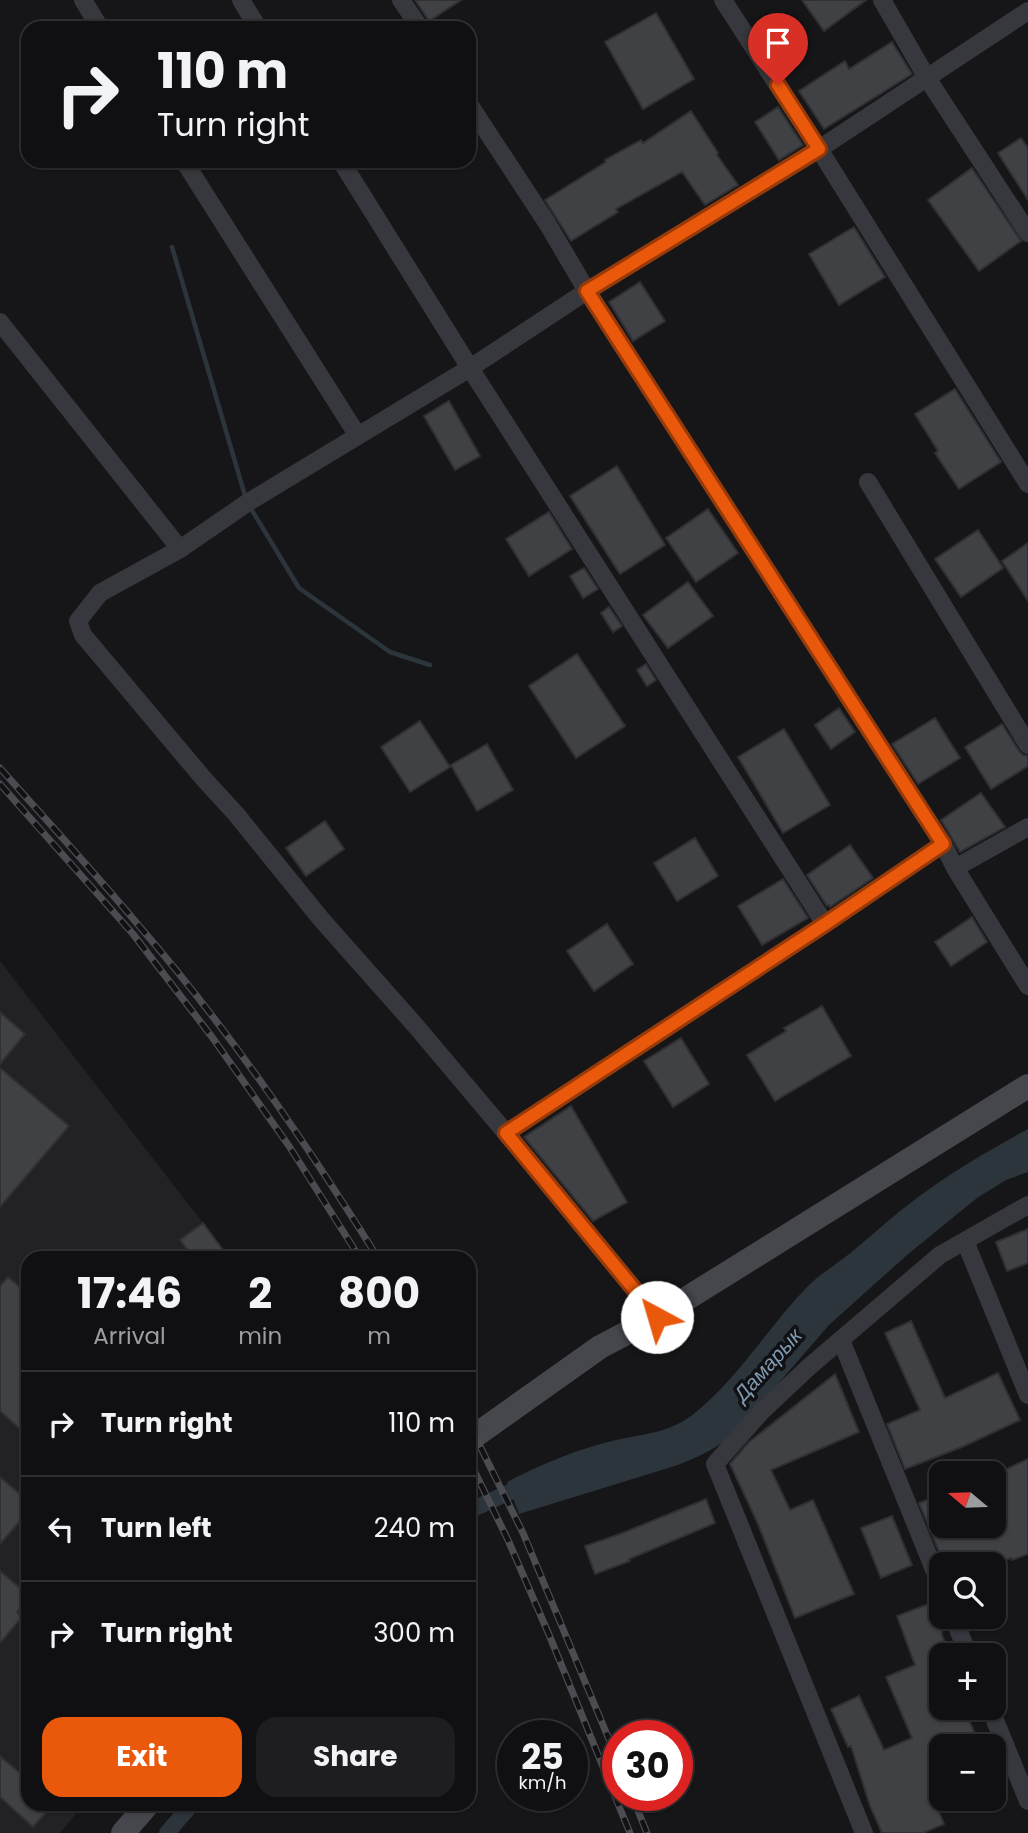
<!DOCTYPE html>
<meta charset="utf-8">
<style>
:root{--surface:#101012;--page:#1e1e20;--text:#f1f3f6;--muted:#9c9d9f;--line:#303032;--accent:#ea580c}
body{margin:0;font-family:Poppins,sans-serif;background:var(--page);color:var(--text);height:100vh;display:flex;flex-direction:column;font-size:26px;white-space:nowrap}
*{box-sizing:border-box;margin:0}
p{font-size:23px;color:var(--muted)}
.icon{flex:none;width:38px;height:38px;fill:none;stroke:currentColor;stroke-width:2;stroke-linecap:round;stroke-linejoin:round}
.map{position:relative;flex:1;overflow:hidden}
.panel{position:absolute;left:21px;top:1251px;width:455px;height:560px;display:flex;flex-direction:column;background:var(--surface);border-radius:21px;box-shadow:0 2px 5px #0004,0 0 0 2px var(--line)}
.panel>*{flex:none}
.guide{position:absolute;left:21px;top:21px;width:455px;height:147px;border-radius:21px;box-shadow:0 2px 5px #0004,0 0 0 2px var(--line);background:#101012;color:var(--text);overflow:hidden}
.needle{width:46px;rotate:289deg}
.buttons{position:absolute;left:929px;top:1461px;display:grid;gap:14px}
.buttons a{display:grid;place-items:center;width:77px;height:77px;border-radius:14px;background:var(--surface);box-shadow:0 2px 5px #0004,0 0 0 2px var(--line);font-size:35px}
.speed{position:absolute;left:497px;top:1720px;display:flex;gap:14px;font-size:35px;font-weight:700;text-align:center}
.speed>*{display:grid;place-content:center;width:91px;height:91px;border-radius:50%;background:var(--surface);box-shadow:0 2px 5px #0004,0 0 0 2px var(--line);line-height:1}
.speed small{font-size:18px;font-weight:400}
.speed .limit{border:10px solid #d22;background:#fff;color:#111}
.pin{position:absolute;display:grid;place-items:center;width:60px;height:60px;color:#fff;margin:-72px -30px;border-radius:50% 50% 50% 0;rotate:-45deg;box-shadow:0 0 7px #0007}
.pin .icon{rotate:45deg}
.me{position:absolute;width:77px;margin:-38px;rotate:321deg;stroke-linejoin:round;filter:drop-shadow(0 0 5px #0008)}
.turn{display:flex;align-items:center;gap:24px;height:147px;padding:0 21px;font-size:32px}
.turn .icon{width:91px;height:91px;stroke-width:2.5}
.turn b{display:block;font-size:49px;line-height:60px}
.eta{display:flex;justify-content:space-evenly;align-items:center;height:119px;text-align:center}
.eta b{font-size:42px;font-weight:700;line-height:49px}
.cta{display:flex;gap:14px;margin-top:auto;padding:14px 21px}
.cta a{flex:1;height:80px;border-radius:21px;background:var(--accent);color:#fff;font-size:28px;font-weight:700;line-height:80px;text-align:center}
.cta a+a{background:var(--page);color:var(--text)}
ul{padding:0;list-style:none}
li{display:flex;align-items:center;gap:21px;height:105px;padding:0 21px;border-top:2px solid var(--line)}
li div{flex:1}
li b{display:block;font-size:26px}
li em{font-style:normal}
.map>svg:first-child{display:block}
</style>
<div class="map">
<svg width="1028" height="1833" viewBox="0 0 1028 1833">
<rect width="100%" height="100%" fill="#161618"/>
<path fill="#222225" d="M0,961L230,1258H28V1804H84L60,1833H0Z"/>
<path fill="#2c353c" d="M1028,1129V1172L1006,1180L977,1198L907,1255L829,1325L737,1431C719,1447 701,1456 678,1465L519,1514L507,1482C541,1464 578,1449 616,1440C643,1434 668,1433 691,1416C738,1380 767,1328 808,1286C821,1273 839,1263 854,1250C878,1230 902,1208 928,1190C960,1167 994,1148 1028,1129Z"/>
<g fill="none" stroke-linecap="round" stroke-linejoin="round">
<path stroke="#2c353c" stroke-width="4.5" d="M172,247L246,499
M250,507L299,588L390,652L430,665"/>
<path stroke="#2c353c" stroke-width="16" d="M469,1511L527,1484
M167,1833L192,1804"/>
</g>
<path fill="#404145" stroke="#303034" stroke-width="2" d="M415,0H461L429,21Z
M802,0H866L824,31Z
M656,13L694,79L643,109L605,42Z
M892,42L912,74L824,129L799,91L845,61L849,69Z
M778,107L803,145L779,160L755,122Z
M691,111L718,153L717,155L738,185L705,205L682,172L616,209L618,212L571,241L545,200L606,162L605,160L641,140L643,143Z
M1021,138L1028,148V200L998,153Z
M972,168L1021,241L979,271L928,200Z
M854,227L885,277L839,305L809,254Z
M640,282L665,321L633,341L609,302Z
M955,389L1001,462L959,489L935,453L938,451L915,414Z
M449,401L480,456L455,470L424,416Z
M617,466L665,545L620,574L570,496Z
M708,509L738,553L696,582L666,538Z
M549,512L572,549L529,576L506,539Z
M978,530L1003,568L961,597L935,559Z
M1028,543V601L1002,561Z
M584,568L598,589L583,598L570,576Z
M688,582L713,616L668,648L643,615Z
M609,607L622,626L613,632L601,613Z
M577,654L625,726L576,758L529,686Z
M646,664L656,680L647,686L637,670Z
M839,708L855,732L831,749L815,725Z
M935,718L960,758L918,784L892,744Z
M420,721L450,767L410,792L381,747Z
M1002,724L1019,751L1023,755L1028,756V766L991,789L965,747Z
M784,729L830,805L783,833L738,757Z
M487,744L513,790L477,811L451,765Z
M981,793L1005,827L960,852L941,820Z
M325,821L344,849L306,876L286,848Z
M695,838L718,876L677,901L654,863Z
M850,845L873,878L830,907L829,905L827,906L807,875Z
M783,879L808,918L762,945L738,906Z
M972,917L987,942L951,966L935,942Z
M607,924L633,964L594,991L567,951Z
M822,1006L851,1056L775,1101L747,1055L786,1031L784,1028Z
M0,1012L25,1034L0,1064Z
M681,1038L709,1084L673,1107L644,1061Z
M0,1068L69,1126L0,1207Z
M571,1106L627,1202L593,1221L524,1137Z
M203,1223L229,1258H194L180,1240Z
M1028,1229V1263L1007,1271L996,1242Z
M8,1277L28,1294V1420L20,1429L0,1411V1286Z
M911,1321L945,1398L998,1373L1020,1420L962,1447L905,1469L887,1424L920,1410L885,1333Z
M835,1374L859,1432L771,1470L790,1510L813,1500L854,1594L795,1618L758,1524L730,1464L748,1443Z
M1028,1459V1554L1012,1560L1011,1558L994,1564H944L919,1503L942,1494V1526H994V1475Z
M0,1477L28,1501V1512L0,1544Z
M706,1499L715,1523L629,1559L630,1561L595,1574L585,1546L620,1534Z
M892,1516L912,1565L881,1578L861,1528Z
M0,1571L28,1595V1598L17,1612L22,1617L0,1643Z
M939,1600H942V1635L950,1656H942V1708H964L980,1746H942V1784L929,1789L944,1824L923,1833H882L870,1806L851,1746L848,1747L831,1709L859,1696L884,1750L912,1738L886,1677L915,1665L897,1616Z
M0,1756L22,1775L28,1769V1804H53L33,1827L0,1797Z"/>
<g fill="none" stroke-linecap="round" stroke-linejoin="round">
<path stroke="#37383d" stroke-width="18" d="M83,0L100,28
M241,0L258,28
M401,0L420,28
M723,0L819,149L1028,484
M882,0L927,78L1028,233
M469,104L547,223L587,291L943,844L955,868L1028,986
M184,161L358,436
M341,161L470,368L825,924
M0,322L180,549
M868,482L1028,745
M955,868L1028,827
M506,1133L825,924L943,844
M965,1241L1028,1395
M657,1317L506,1133L415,1025L321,919L236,814L203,778L83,635L78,621L100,593L180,549L247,503L470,368L587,291L819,149L1028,11
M841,1340L942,1589
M953,1617L969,1656
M990,1708L1028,1801
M864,1833L715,1464L761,1412L810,1366L940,1255L1028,1205"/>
<path stroke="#45474d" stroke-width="24" d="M469,1440L600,1347L657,1317L1028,1086
M123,1833L148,1804"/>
<g stroke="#4a4c52" stroke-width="7">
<path id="rail" d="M0,768C47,821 95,873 140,927C229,1030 306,1143 378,1258
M0,784L133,934L212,1037L289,1146L360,1258
M469,1424L523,1533L618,1761
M469,1460L508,1540L550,1637L630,1833
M632,1796L647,1833"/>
</g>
<use href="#rail" stroke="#111113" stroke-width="4.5" stroke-dasharray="13" stroke-linecap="butt"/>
</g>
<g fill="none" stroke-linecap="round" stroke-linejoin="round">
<g stroke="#983908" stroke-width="18">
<path id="route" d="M657,1317L506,1133L825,924L943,844L587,291L819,149L778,85"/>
</g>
<use href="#route" stroke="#ea580c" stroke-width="12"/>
</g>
<g text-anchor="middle" stroke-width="7" stroke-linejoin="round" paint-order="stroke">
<g font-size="21" font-style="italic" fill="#7f9bb3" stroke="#111113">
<text transform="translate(768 1365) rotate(-48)" y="7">Дамарык</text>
</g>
</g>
</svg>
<div class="buttons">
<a><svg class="needle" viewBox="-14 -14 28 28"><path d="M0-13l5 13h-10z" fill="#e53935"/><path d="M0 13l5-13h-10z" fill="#9c9d9f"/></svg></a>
<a><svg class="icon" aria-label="search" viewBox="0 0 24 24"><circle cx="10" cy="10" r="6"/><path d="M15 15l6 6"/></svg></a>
<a>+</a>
<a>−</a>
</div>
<div class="speed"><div>25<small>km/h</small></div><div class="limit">30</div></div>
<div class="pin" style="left:778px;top:85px;background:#d93025"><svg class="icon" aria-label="arrive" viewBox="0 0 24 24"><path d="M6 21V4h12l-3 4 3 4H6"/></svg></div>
<svg class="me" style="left:657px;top:1317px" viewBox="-20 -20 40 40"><circle r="19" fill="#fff"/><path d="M0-13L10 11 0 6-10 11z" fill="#ea580c"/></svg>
<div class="guide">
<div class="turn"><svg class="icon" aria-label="right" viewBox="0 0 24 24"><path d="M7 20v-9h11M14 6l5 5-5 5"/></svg><div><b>110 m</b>Turn right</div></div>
</div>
<section class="panel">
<div class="eta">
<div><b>17:46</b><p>Arrival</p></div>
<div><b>2</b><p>min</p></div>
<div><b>800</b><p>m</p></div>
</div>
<ul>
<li><svg class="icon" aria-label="right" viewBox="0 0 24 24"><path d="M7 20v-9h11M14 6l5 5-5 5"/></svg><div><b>Turn right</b></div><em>110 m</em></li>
<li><svg class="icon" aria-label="left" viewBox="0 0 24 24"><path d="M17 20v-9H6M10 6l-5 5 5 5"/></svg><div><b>Turn left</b></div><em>240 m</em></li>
<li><svg class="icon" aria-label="right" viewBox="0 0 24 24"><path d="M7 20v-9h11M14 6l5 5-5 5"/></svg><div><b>Turn right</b></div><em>300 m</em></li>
</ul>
<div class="cta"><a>Exit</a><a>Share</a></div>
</section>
</div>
